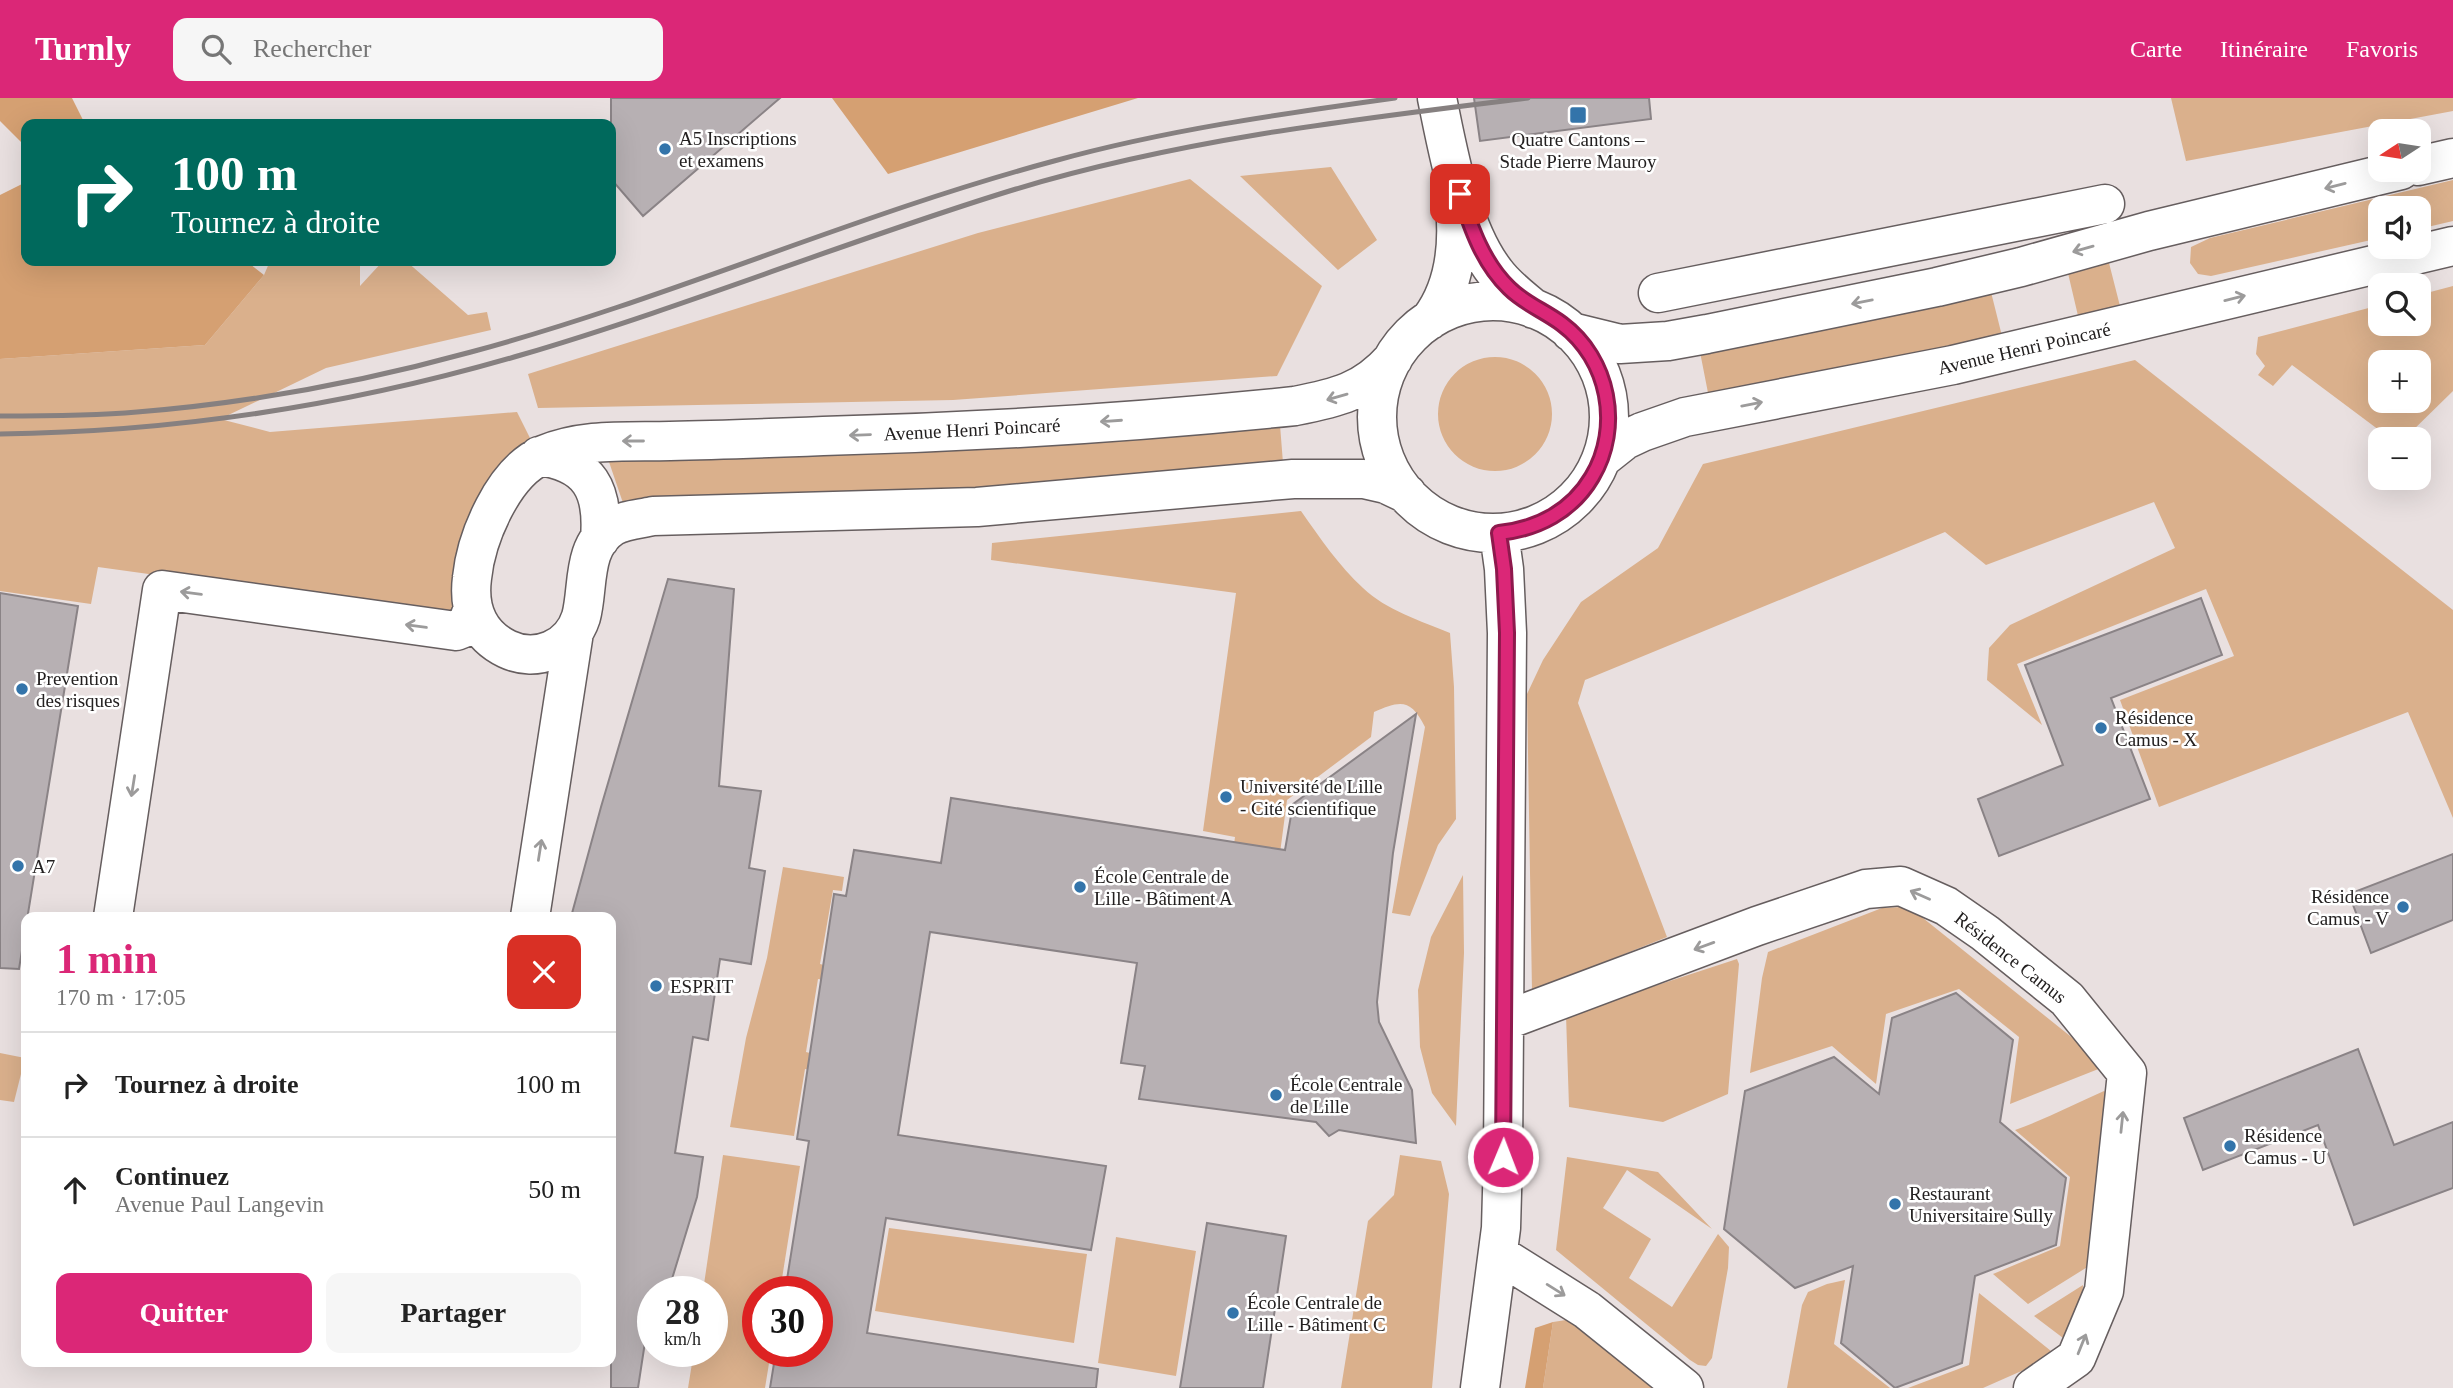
<!DOCTYPE html>
<html lang="fr">
<meta charset="utf-8">
<style>
:root{--surface:#fff;--page:#f6f6f6;--text:#222;--muted:#767676;--line:#e0e0e0;--accent:#db2777}
body{margin:0;font-family:Georgia,serif;background:var(--page);color:var(--text);height:100vh;display:flex;flex-direction:column;font-size:26px;white-space:nowrap}
*{box-sizing:border-box;margin:0}
p{font-size:23px;color:var(--muted)}
.icon{flex:none;width:38px;height:38px;fill:none;stroke:currentColor;stroke-width:2;stroke-linecap:round;stroke-linejoin:round}
.map{position:relative;flex:1;overflow:hidden}
.details{position:absolute;left:21px;top:814px;width:595px;height:455px;display:flex;flex-direction:column;background:var(--surface);border-radius:14px;box-shadow:0 7px 28px #0002}
.details>*{flex:none}
.top-card{position:absolute;left:21px;top:21px;width:595px;height:147px;border-radius:14px;box-shadow:0 7px 28px #0002;background:#00695c;color:#fff;overflow:hidden}
.needle{width:46px;rotate:258deg}
.buttons{position:absolute;left:2368px;top:21px;display:grid;gap:14px}
.buttons a{display:grid;place-items:center;width:63px;height:63px;border-radius:14px;background:var(--surface);box-shadow:0 7px 28px #0002;font-size:35px}
.speed{position:absolute;left:637px;top:1178px;display:flex;gap:14px;font-size:35px;font-weight:700;text-align:center}
.speed>*{display:grid;place-content:center;width:91px;height:91px;border-radius:50%;background:var(--surface);box-shadow:0 7px 28px #0002;line-height:1}
.speed small{font-size:18px;font-weight:400}
.speed .limit{border:10px solid #d22;background:#fff;color:#111}
.pin{position:absolute;display:grid;place-items:center;width:60px;height:60px;color:#fff;margin:-30px;border-radius:14px;box-shadow:0 4px 10px #0006}
.me{position:absolute;width:77px;margin:-38px;rotate:1deg;stroke-linejoin:round;filter:drop-shadow(0 0 5px #0008)}
.turn{display:flex;align-items:center;gap:24px;height:147px;padding:0 35px;font-size:32px}
.turn .icon{width:91px;height:91px;stroke-width:2.5}
.turn b{display:block;font-size:49px;line-height:60px}
.round{display:grid;place-items:center;flex:none;width:74px;height:74px;border-radius:14px;background:var(--page)}
.head{display:flex;align-items:center;justify-content:space-between;height:119px;padding:0 35px}
h1{font-size:42px;font-weight:700;line-height:52px;color:var(--accent)}
.cta{display:flex;gap:14px;margin-top:auto;padding:14px 35px}
.cta a{flex:1;height:80px;border-radius:14px;background:var(--accent);color:#fff;font-size:28px;font-weight:700;line-height:80px;text-align:center}
.cta a+a{background:var(--page);color:var(--text)}
ul{padding:0;list-style:none}
li{display:flex;align-items:center;gap:21px;height:105px;padding:0 35px;border-top:2px solid var(--line)}
li div{flex:1}
li b{display:block;font-size:26px}
li em{font-style:normal}
header{display:flex;align-items:center;gap:42px;box-sizing:border-box;height:98px;padding:0 35px;background:var(--accent);color:#fff}
header strong{font-size:33px}
nav{display:flex;gap:38px;margin-inline-start:auto;font-size:24px}
.search{width:490px;height:63px;background:var(--page);display:flex;align-items:center;gap:18px;box-sizing:border-box;padding:0 24px;border-radius:14px;color:var(--muted);font-size:26px}
.map>svg:first-child{display:block}
</style>
<header>
<strong>Turnly</strong>
<div class="search"><svg class="icon" aria-label="search" viewBox="0 0 24 24"><circle cx="10" cy="10" r="6"/><path d="M15 15l6 6"/></svg>Rechercher</div>
<nav><a>Carte</a><a>Itinéraire</a><a>Favoris</a></nav>
</header>
<div class="map">
<svg width="2453" height="1290" viewBox="0 0 2453 1290">
<rect width="100%" height="100%" fill="#e9e0e0"/>
<path fill="#dab08c" fill-rule="evenodd" d="M2171,0H2453V13L2186,63Z
M1331,69L1377,142L1338,172L1240,78Z
M1190,81L1322,188L1277,278L953,302L538,310L528,276L978,135Z
M2453,82V123L2419,131L2418,110H2380V140L2211,178L2198,176L2190,165L2191,149L2210,140Z
M2108,161L2121,212L2079,222L2067,171Z
M270,163H360V188L383,163H406L468,217L487,214L491,232L326,270L220,321L270,334L517,314L539,358L521,374L466,529L163,478L98,469L91,506L0,493V261L205,247L264,177Z
M2453,188V293L2404,341H2391L2292,267L2273,288L2258,277L2265,268L2256,256L2258,239L2380,207V226H2418L2419,197ZM2380,264H2418V303H2380Z
M1991,194L2003,242L1709,300L1700,254Z
M1438 316a57 57 0 1 1 114 0a57 57 0 1 1-114 0Z
M2135,262L2453,512V720L2408,614L2159,709L2120,602L2234,558L2206,491L2017,566L2042,627L1987,582L1989,550L2010,527L2175,450L2154,404L1986,467L1945,434L1585,582L1578,605L1667,839L1532,893L1527,596L1543,562L1581,504L1658,450L1703,366Z
M1280,327L1283,365L935,394L623,405L608,361Z
M1301,413C1320,440 1339,468 1363,490C1386,512 1421,523 1450,535L1454,589L1456,721L1438,747L1410,818L1392,815L1425,629C1411,601 1401,602 1374,614L1371,639L1287,702L1268,846L1215,884L1235,739L1203,733L1236,495L991,462L992,445Z
M783,769L844,779L842,793L833,792L820,866L832,869L830,883L818,881L806,954L818,957L815,973L805,971L794,1038L730,1029L746,940L767,860Z
M1463,777L1464,855L1456,1028L1432,995L1420,949L1418,892L1431,839Z
M1901,809L1918,816L2100,962L2101,970L2010,1006L2019,939L1959,891L1886,916L1876,986L1832,948L1750,975L1762,880L1768,854L1882,810Z
M1737,861L1739,866L1728,996L1663,1024L1569,1009L1566,917Z
M0,955L25,960L14,1004L0,1002Z
M2104,993L2114,1002L2089,1168L2028,1206L1993,1176L2060,1148L2070,1079L2015,1032C2046,1021 2074,1006 2104,993Z
M723,1057L800,1068L780,1193L758,1194V1253H771L765,1290H688L694,1253H712V1194L703,1193Z
M1400,1057L1441,1063L1449,1096L1432,1290H1341L1368,1123L1394,1097Z
M1567,1059L1658,1074L1712,1131L1627,1072L1603,1110L1651,1141L1629,1180L1672,1209L1718,1136L1729,1149L1728,1170L1712,1260L1706,1268L1698,1267L1690,1262L1556,1152Z
M889,1130L1087,1156L1074,1245L875,1213Z
M1116,1139L1196,1153L1176,1278L1098,1265Z
M1845,1182L1834,1246L1890,1290H1787L1802,1207L1808,1194L1827,1186Z
M2083,1187L2082,1208L2067,1243L2034,1218Z
M1979,1195L2051,1253L2026,1271L1983,1290H1908L1969,1267Z
M1566,1222L1582,1228L1657,1290H1543L1553,1224Z"/>
<path fill="#d5a072" d="M0,0H72L85,26H26V49L0,23Z
M832,0H1138L888,76Z
M26,84V163H246L264,177L205,247L0,261V97Z
M1553,1224L1543,1290H1525L1535,1230Z"/>
<path fill="#b7b0b3" stroke="#8a8386" stroke-width="2" d="M611,0H780L643,118L611,81Z
M1474,0H1649L1651,21L1480,43Z
M668,481L734,491L719,688L761,693L749,770L765,773L751,866L720,861L708,942L693,939L675,1055L703,1059L697,1099L668,1194H653V1231H647L638,1290H611V819H571L601,709Z
M0,495L78,508L19,871L0,870Z
M2201,500L2222,557L2111,600L2150,701L1999,758L1978,701L2063,667L2025,567Z
M1416,616L1393,755L1377,904L1379,924L1412,992L1416,1045L1339,1032L1329,1038L1316,1024L1139,1001L1145,968L1121,965L1137,865L930,834L898,1037L1106,1068L1091,1152L886,1120L867,1235L1098,1271L1096,1290H770L776,1253H817V1194H785L809,1043L797,1041L834,796L846,798L854,752L941,765L951,700L1285,752L1293,706Z
M2453,756V822L2371,855L2349,796Z
M1956,895L2013,942L2000,1024L2066,1080L2056,1147L1975,1178L1962,1265L1895,1290L1841,1245L1853,1168L1795,1190L1724,1131L1745,993L1834,959L1879,996L1892,920Z
M2358,951L2394,1047L2453,1024V1090L2354,1127L2318,1027L2203,1072L2184,1020Z
M1207,1125L1286,1138L1263,1290H1180Z"/>
<g fill="none" stroke-linecap="round" stroke-linejoin="round">
<g stroke="#665e5f" stroke-width="41">
<path id="minor" d="M1437,0C1448,53 1461,130 1495,174C1506,189 1520,199 1534,211
M2418,68L2453,60
M1658,195L2105,106
M1377 319a116 116 0 1 1 232 0a116 116 0 1 1-232 0Z
M1430,222C1455,189 1459,149 1455,108
M1571,234L1620,246L1668,243L1707,236L1937,189L2021,169L2149,133L2401,72
M1393,261C1364,294 1336,300 1295,308C1139,324 981,334 823,338C772,340 721,342 670,343C626,344 584,340 543,357C503,374 476,440 472,480C468,511 478,537 507,551C536,565 571,551 581,519C589,490 581,449 612,429C623,422 640,421 653,418L977,409L1293,381H1364L1386,386L1407,396
M539,358C590,365 604,392 600,441
M1601,361L1625,342L1642,334L1685,319L1953,267L2453,148
M113,819L162,492L456,533L466,529L472,513
M530,819L574,534
M1504,923L1757,828L1866,791L1901,788L1946,808L1985,835L2067,901L2127,975L2104,1193L2076,1260L2033,1290
M1498,1156L1587,1212L1684,1290
M1480,1290L1501,1130L1503,1059L1507,535L1504,471L1499,435"/>
</g>
<use href="#minor" stroke="#fff" stroke-width="38"/>
<path stroke="#868080" stroke-width="5" d="M0,318C46,318 92,318 137,314C249,305 362,284 471,254C668,201 856,116 1054,63C1166,32 1280,16 1395,0
M0,336C177,334 351,307 521,257C688,208 849,142 1016,91C1182,41 1356,21 1528,0"/>
</g>
<defs><path id="oneway-shaft" d="M-6 0H5M1.5-3L5.5 0L1.5 3" fill="none" stroke-width="1.6" stroke-linecap="round" stroke-linejoin="round" transform="scale(1.75)"/></defs>
<g stroke="#9c9b9b">
<use href="#oneway-shaft" transform="translate(2335 88) rotate(166)"/>
<use href="#oneway-shaft" transform="translate(2083 151) rotate(164)"/>
<use href="#oneway-shaft" transform="translate(2235 200) rotate(-14)"/>
<use href="#oneway-shaft" transform="translate(1862 204) rotate(169)"/>
<use href="#oneway-shaft" transform="translate(1337 299) rotate(164)"/>
<use href="#oneway-shaft" transform="translate(1752 306) rotate(-11)"/>
<use href="#oneway-shaft" transform="translate(1111 323) rotate(176)"/>
<use href="#oneway-shaft" transform="translate(860 337) rotate(178)"/>
<use href="#oneway-shaft" transform="translate(633 343) rotate(-180)"/>
<use href="#oneway-shaft" transform="translate(191 495) rotate(-173)"/>
<use href="#oneway-shaft" transform="translate(416 528) rotate(-172)"/>
<use href="#oneway-shaft" transform="translate(133 688) rotate(99)"/>
<use href="#oneway-shaft" transform="translate(540 752) rotate(-81)"/>
<use href="#oneway-shaft" transform="translate(1920 797) rotate(-156)"/>
<use href="#oneway-shaft" transform="translate(1704 848) rotate(160)"/>
<use href="#oneway-shaft" transform="translate(2122 1024) rotate(-84)"/>
<use href="#oneway-shaft" transform="translate(1556 1192) rotate(32)"/>
<use href="#oneway-shaft" transform="translate(2082 1246) rotate(-68)"/>
</g>
<g fill="none" stroke-linecap="round" stroke-linejoin="round">
<g stroke="#8e194d" stroke-width="18">
<path id="route" d="M1460,96C1471,130 1483,165 1509,190C1525,206 1545,213 1562,226C1609,261 1622,329 1592,379C1572,413 1538,431 1499,435L1504,471L1507,535L1503,1059"/>
</g>
<use href="#route" stroke="#db2777" stroke-width="12"/>
</g>
<g fill="#3374aa" stroke="#fff" stroke-width="2.5">
<rect x="1569" y="8" width="18" height="18" rx="3.5"/>
<circle cx="665" cy="51" r="7"/>
<circle cx="22" cy="591" r="7"/>
<circle cx="2101" cy="630" r="7"/>
<circle cx="1226" cy="699" r="7"/>
<circle cx="18" cy="768" r="7"/>
<circle cx="1080" cy="789" r="7"/>
<circle cx="2403" cy="809" r="7"/>
<circle cx="656" cy="888" r="7"/>
<circle cx="1276" cy="997" r="7"/>
<circle cx="2230" cy="1048" r="7"/>
<circle cx="1895" cy="1106" r="7"/>
<circle cx="1233" cy="1215" r="7"/>
</g>
<g text-anchor="middle" stroke-width="5" stroke-linejoin="round" paint-order="stroke">
<g font-size="19" fill="#232020" stroke="#fff" text-anchor="start">
<text x="679" y="47">A5 Inscriptions<tspan x="679" dy="22">et examens</tspan></text>
<text x="1578" y="48" text-anchor="middle">Quatre Cantons –<tspan x="1578" dy="22">Stade Pierre Mauroy</tspan></text>
<text x="36" y="587">Prevention<tspan x="36" dy="22">des risques</tspan></text>
<text x="2115" y="626">Résidence<tspan x="2115" dy="22">Camus - X</tspan></text>
<text x="1240" y="695">Université de Lille<tspan x="1240" dy="22">‐ Cité scientifique</tspan></text>
<text x="32" y="775">A7</text>
<text x="1094" y="785">École Centrale de<tspan x="1094" dy="22">Lille - Bâtiment A</tspan></text>
<text x="2389" y="805" text-anchor="end">Résidence<tspan x="2389" dy="22">Camus - V</tspan></text>
<text x="670" y="895">ESPRIT</text>
<text x="1290" y="993">École Centrale<tspan x="1290" dy="22">de Lille</tspan></text>
<text x="2244" y="1044">Résidence<tspan x="2244" dy="22">Camus - U</tspan></text>
<text x="1909" y="1102">Restaurant<tspan x="1909" dy="22">Universitaire Sully</tspan></text>
<text x="1247" y="1211">École Centrale de<tspan x="1247" dy="22">Lille - Bâtiment C</tspan></text>
</g>
<g font-size="19" fill="#232020" stroke="#fff">
<text transform="translate(2024 250) rotate(-13)" y="7">Avenue Henri Poincaré</text>
<text transform="translate(972 331) rotate(-3)" y="7">Avenue Henri Poincaré</text>
<text transform="translate(2011 859) rotate(38)" y="7">Résidence Camus</text>
</g>
</g>
</svg>
<div class="buttons">
<a><svg class="needle" viewBox="-14 -14 28 28"><path d="M0-13l5 13h-10z" fill="#e53935"/><path d="M0 13l5-13h-10z" fill="#767676"/></svg></a>
<a><svg class="icon" aria-label="sound" viewBox="0 0 24 24"><path d="M4 9h4l5-4v14l-5-4H4zM17 9q2 3 0 6"/></svg></a>
<a><svg class="icon" aria-label="search" viewBox="0 0 24 24"><circle cx="10" cy="10" r="6"/><path d="M15 15l6 6"/></svg></a>
<a>+</a>
<a>−</a>
</div>
<div class="speed"><div>28<small>km/h</small></div><div class="limit">30</div></div>
<div class="pin" style="left:1460px;top:96px;background:#d93025"><svg class="icon" aria-label="arrive" viewBox="0 0 24 24"><path d="M6 21V4h12l-3 4 3 4H6"/></svg></div>
<svg class="me" style="left:1503px;top:1059px" viewBox="-20 -20 40 40"><circle r="17" fill="#db2777" stroke="#fff" stroke-width="3"/><path d="M0-11L8 9 0 5-8 9z" fill="#fff"/></svg>
<div class="top-card">
<div class="turn"><svg class="icon" aria-label="right" viewBox="0 0 24 24"><path d="M7 20v-9h11M14 6l5 5-5 5"/></svg><div><b>100 m</b>Tournez à droite</div></div>
</div>
<section class="details">
<div class="head"><div><h1>1 min</h1><p>170 m · 17:05</p></div><a class="round" style="background:#d93025;color:#fff"><svg class="icon" aria-label="close" viewBox="0 0 24 24"><path d="M6 6l12 12M18 6L6 18"/></svg></a></div>
<ul>
<li><svg class="icon" aria-label="right" viewBox="0 0 24 24"><path d="M7 20v-9h11M14 6l5 5-5 5"/></svg><div><b>Tournez à droite</b></div><em>100 m</em></li>
<li><svg class="icon" aria-label="ahead" viewBox="0 0 24 24"><path d="M12 20V5M6 11l6-6 6 6"/></svg><div><b>Continuez</b><p>Avenue Paul Langevin</p></div><em>50 m</em></li>
</ul>
<div class="cta"><a>Quitter</a><a>Partager</a></div>
</section>
</div>
